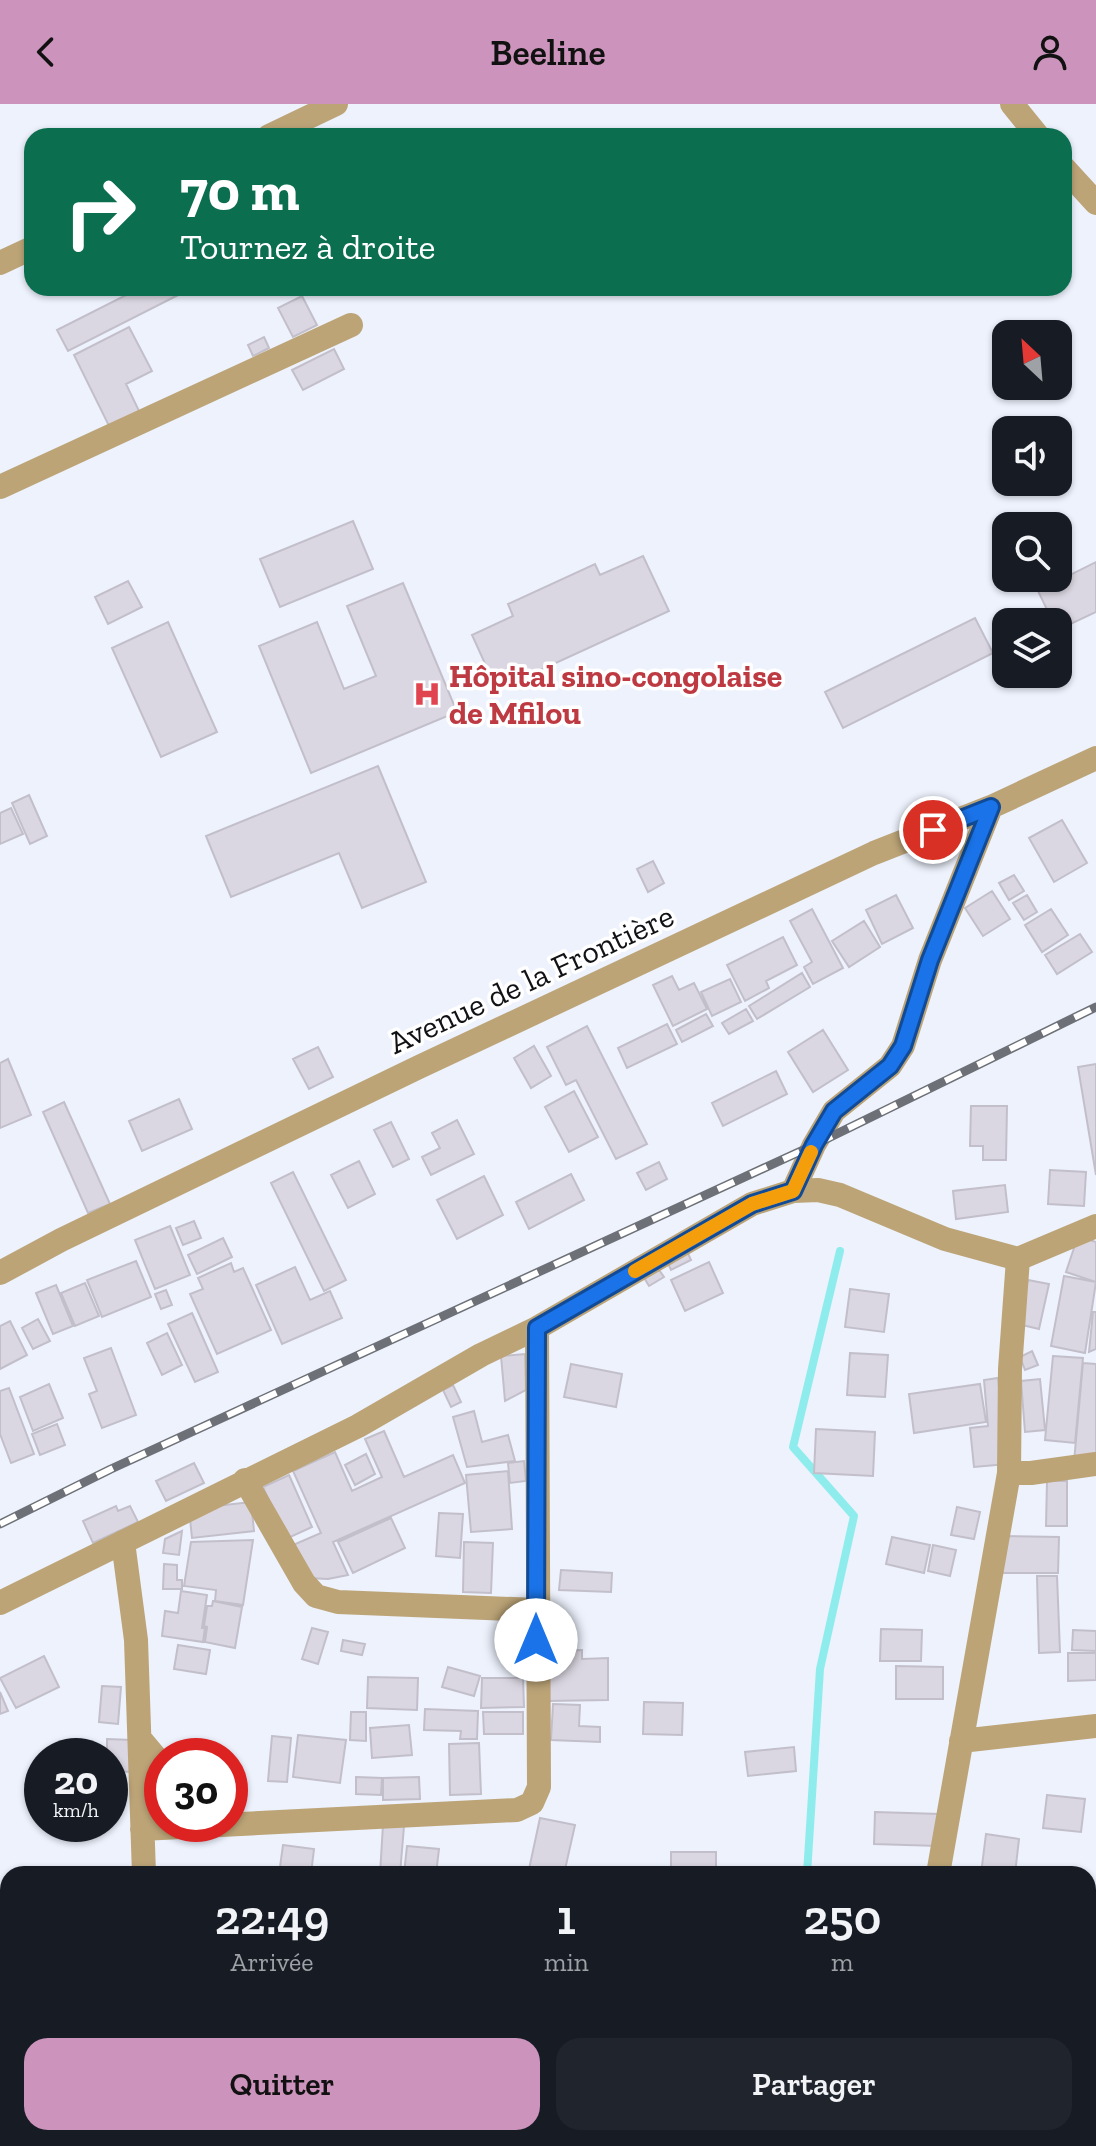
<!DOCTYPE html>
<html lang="fr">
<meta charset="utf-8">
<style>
:root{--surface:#171b24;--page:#20242c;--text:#f1f3f6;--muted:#9ea1a6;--accent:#cc94bc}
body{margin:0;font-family:"Zilla Slab",serif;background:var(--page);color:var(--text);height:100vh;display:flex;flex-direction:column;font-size:30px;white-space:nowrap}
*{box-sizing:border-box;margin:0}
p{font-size:26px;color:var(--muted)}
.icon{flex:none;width:44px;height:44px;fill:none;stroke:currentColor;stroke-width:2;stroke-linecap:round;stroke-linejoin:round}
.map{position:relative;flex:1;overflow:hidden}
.drawer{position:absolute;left:0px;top:1762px;width:1096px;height:280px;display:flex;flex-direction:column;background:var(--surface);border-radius:24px 24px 0 0;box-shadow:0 2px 6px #0004}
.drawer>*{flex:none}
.hud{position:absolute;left:24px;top:24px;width:1048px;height:168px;border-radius:24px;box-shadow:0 2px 6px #0004;background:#0b6e4f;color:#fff;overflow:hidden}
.needle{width:52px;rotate:334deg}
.tools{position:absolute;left:992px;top:216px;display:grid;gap:16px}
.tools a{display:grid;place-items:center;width:80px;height:80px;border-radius:16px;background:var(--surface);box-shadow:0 2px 6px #0004;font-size:40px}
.speed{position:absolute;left:24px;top:1634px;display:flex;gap:16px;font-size:40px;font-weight:700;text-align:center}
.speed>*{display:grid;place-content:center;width:104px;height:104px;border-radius:50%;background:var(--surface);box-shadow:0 2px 6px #0004;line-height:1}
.speed small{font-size:20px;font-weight:400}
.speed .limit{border:12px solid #d22;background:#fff;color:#111}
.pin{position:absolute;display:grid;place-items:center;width:68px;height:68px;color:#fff;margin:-34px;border:4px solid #fff;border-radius:50%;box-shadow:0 2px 8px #0007}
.me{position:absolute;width:88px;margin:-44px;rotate:0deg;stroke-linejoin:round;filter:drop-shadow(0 0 6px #0008)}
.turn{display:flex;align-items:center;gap:28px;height:168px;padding:0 24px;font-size:36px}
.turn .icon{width:104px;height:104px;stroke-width:2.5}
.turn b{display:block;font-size:56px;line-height:68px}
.eta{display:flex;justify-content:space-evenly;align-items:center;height:136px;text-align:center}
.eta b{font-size:48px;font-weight:600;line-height:56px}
.action{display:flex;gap:16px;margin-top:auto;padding:16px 24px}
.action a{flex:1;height:92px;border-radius:24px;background:var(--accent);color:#111;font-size:32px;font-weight:600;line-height:92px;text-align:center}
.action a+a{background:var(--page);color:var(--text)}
header{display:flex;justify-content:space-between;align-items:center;height:104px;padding:0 24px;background:var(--accent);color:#111;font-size:36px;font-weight:600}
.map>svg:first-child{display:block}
</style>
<header><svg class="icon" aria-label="back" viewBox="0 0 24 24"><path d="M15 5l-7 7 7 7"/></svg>Beeline<svg class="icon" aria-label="person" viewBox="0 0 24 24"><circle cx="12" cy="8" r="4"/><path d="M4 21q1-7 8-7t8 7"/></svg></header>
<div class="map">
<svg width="1096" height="2042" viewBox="0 0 1096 2042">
<rect width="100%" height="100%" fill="#edf2fd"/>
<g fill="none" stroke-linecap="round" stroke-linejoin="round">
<path stroke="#8feced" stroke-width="8" d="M807,1770L820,1565L854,1412L793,1343L840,1147
M803,2034L804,2042"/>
</g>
<path fill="#dbd7e2" stroke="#c2bfca" stroke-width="2" d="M140,184H192L68,247L57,226Z
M302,192L317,221L293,233L278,204Z
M129,223L152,267L126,280L141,311L111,326L74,251Z
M264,233L269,244L253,252L248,241Z
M334,245L344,265L303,286L292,266Z
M353,417L373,465L280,503L260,455Z
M643,452L669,507L497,586L472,531L513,512L508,500L595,460L600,471Z
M1096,458V508L1058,526V518H1053L1038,487Z
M128,477L142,503L108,520L95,493Z
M403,479L457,608L311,669L259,542L317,518L344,585L376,572L347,502Z
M975,514L993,549L843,624L825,588Z
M168,518L217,628L161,653L112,544Z
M378,662L426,778L362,804L339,749L231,793L206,732Z
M29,691L47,732L30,740L12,699Z
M11,704L23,730L0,740V709Z
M1062,716L1087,759L1054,778L1029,734Z
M653,757L664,779L648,788L637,765Z
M1014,771L1024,787L1009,796L999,779Z
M992,787L1010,815L983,832L965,804Z
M896,791L913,824L882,840L866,806Z
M1027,791L1037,808L1024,816L1013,799Z
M812,805L843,864L813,880L804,863L812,858L790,817Z
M1051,805L1068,831L1042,848L1025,821Z
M864,817L880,843L849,863L832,837Z
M1080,830L1092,848L1057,870L1045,851Z
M783,833L797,861L766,877L769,884L745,897L727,861Z
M802,869L810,883L757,915L749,902Z
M672,872L679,886L694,879L707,905L673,922L653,881Z
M730,875L741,898L712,912L701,888Z
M746,905L753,917L729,930L722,919Z
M706,910L713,922L682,938L676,926Z
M667,920L677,940L627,964L618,944Z
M587,922L647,1040L616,1055L576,976L566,981L547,943Z
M823,926L848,966L813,988L788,948Z
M534,942L551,972L531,984L514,954Z
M318,943L333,973L309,985L293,955Z
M8,955L31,1011L0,1024V959Z
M1096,960V1071L1078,963Z
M776,967L787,990L723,1022L712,999Z
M574,987L598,1033L569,1048L545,1003Z
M179,995L192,1025L142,1047L129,1017Z
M64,998L110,1100L88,1109L43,1008Z
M971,1002H1007L1006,1056H983V1042H970Z
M457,1016L474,1050L431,1071L422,1053L440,1044L432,1029Z
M391,1018L409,1055L393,1063L374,1026Z
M359,1057L375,1090L348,1104L331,1071Z
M659,1058L667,1075L646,1086L637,1069Z
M1050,1066L1086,1068L1084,1102L1048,1100Z
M293,1068L346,1176L324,1187L271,1079Z
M571,1070L584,1096L529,1125L516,1098Z
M484,1072L503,1111L457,1135L437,1096Z
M1005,1081L1008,1108L956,1115L953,1087Z
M194,1117L201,1134L183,1141L176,1124Z
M170,1122L190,1171L155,1185L135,1136Z
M1078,1132L1096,1138V1178L1066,1168Z
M223,1134L232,1153L197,1170L188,1151Z
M686,1145L691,1156L671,1166L666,1155Z
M136,1157L151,1193L102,1213L87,1176Z
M709,1158L723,1189L685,1207L671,1176Z
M231,1159L234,1168L243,1164L271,1226L217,1250L190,1190L203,1185L198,1174Z
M295,1163L310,1196L330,1187L342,1214L282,1240L256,1181Z
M657,1163L664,1173L649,1182L643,1172Z
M1064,1172L1096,1178L1085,1249L1051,1242Z
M1028,1176L1049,1180L1039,1225L1018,1220Z
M85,1179L99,1212L75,1222L61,1189Z
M56,1181L73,1222L53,1230L36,1189Z
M850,1185L889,1190L884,1228L845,1223Z
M166,1186L172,1201L161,1205L155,1190Z
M1093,1208H1096V1245L1089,1248Z
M192,1209L218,1268L195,1278L168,1220Z
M38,1215L50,1237L33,1245L22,1224Z
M10,1217L27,1251L0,1265V1222Z
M167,1229L182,1261L162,1271L147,1239Z
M111,1244L136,1311L102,1324L89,1290L97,1287L84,1254Z
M1032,1247L1038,1261L1025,1266L1020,1253Z
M850,1249L888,1251L885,1293L847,1291Z
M525,1250L526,1286L505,1297L501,1252Z
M1053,1252L1083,1254L1075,1339L1045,1336Z
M1083,1259L1096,1260V1353L1074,1358Z
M571,1260L622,1270L616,1303L564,1293Z
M998,1274L1007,1360L974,1363L970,1324L988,1322L984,1276Z
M1040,1275L1045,1326L1025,1328L1021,1277Z
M49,1280L63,1314L33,1327L20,1293Z
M980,1280L986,1318L914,1329L909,1290Z
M453,1281L461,1298L451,1303L443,1286Z
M9,1284L34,1350L11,1359L0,1330V1287Z
M474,1307L482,1338L508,1331L515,1357L467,1363L453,1313Z
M57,1320L65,1341L40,1351L32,1330Z
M816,1325L875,1328L873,1372L814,1369Z
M384,1327L404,1373L453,1351L465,1379L333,1438L348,1471L328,1475L307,1474L293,1441L321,1429L293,1367L335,1348L352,1387L382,1373L365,1335Z
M366,1350L375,1370L355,1381L345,1361Z
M524,1357L526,1377L510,1379L508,1359Z
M194,1359L204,1379L166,1397L156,1377Z
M508,1367L512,1425L471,1428L466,1371Z
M289,1371L312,1423L286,1435L263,1383Z
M1047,1377H1067V1422H1046Z
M251,1398L254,1427L192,1434L189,1405Z
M116,1402L118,1407L130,1402L138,1418L93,1439L83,1417Z
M957,1403L980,1408L974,1435L951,1431Z
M439,1409L463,1410L460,1454L436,1452Z
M391,1414L405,1444L353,1469L338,1438Z
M182,1427L179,1451L163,1449L165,1435Z
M1002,1432L1059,1433L1058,1469H1002Z
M892,1433L930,1441L924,1469L886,1460Z
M253,1436L243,1501L215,1497L216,1486L184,1482L191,1438Z
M464,1438L493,1439L491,1489L463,1488Z
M933,1441L956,1446L950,1472L928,1467Z
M164,1460L177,1461V1476H182V1485H163Z
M561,1466L612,1469L611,1488L559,1486Z
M1037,1472H1057L1060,1548L1039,1549Z
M181,1487L207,1491L202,1524H205L203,1538L162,1532L165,1507L178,1509Z
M213,1497L242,1503L235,1544L205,1538L207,1523L204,1522L207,1502H212Z
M542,1519L563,1520L562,1538L541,1536Z
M312,1524L328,1528L318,1560L302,1555Z
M881,1525L922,1526L921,1557H880Z
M1073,1526L1096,1527V1547L1072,1546Z
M343,1536L365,1540L362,1551L341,1547Z
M178,1541L210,1546L206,1570L174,1565Z
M582,1546V1555L608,1554V1596L547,1597L546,1547Z
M1068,1549H1096V1576L1068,1577Z
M44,1552L59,1583L16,1604L0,1574Z
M896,1562L943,1563V1595H896Z
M448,1563L480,1572L474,1592L442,1583Z
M368,1573L418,1574L417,1606L367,1604Z
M482,1574H523L524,1603L481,1604Z
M102,1582L121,1583L118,1620L99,1618Z
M0,1588L8,1607L0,1610Z
M644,1598L683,1599L682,1631L643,1630Z
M553,1600L580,1601L579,1622L600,1623V1638L551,1636Z
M425,1605L478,1607L477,1635H460L461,1627L424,1626Z
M351,1608H366V1637L350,1636Z
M483,1608H523V1630H484Z
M409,1621L412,1651L372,1654L370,1624Z
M298,1631L346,1636L340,1679L293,1673Z
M272,1632L291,1634L287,1678L268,1677Z
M107,1635L132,1636V1668L110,1667V1652H107Z
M479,1639L481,1690L450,1691L449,1640Z
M794,1643L796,1667L748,1672L745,1648Z
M356,1673L382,1674L381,1691L356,1690Z
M419,1673L420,1695L383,1696V1674Z
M1047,1691L1085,1695L1081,1728L1043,1724Z
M875,1708L940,1710L938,1742L874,1740Z
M540,1714L575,1721L564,1770H528Z
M383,1721L404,1722L400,1770H380Z
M986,1730L1019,1735L1015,1770H981Z
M283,1741L314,1745L311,1770H279Z
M407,1742L439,1745L436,1770H404Z
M671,1748H716V1770H671Z
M1029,1764L1042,1765V1770H1029Z
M498,2034H572L571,2042H497Z
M598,2034H651L650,2042H596Z
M826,2034H875L874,2041L826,2037Z
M935,2034H971V2035L936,2038Z"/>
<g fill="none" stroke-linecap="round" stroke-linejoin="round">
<path stroke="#bca477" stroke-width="24" d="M1012,0L1038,32
M269,32L336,0
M1064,64L1096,99
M0,159L32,144
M0,383L351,221
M793,1087L814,1041L834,1007L890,962L903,942L930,856L991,703
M0,1169L61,1136L419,963L874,749L991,703L1096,654
M1009,1369H1031L1096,1360
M245,1376L304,1479L316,1492L338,1498L536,1506
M123,1438L136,1536L144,1770
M0,1499L358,1322L481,1251L537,1224L752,1100L793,1087L818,1086L840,1091L945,1135L1018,1155L1096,1122
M141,1636L162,1661
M961,1637L1096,1622
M142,1725L517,1706L532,1699L539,1683L537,1224
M938,1770L1009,1369L1010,1265L1018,1155
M1088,1915L1096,1850
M130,2042V2034
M895,2042L896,2034
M1074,2042L1075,2034"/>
<g stroke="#6d7177" stroke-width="9">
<path id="rail" d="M0,1420L111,1365L814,1041L1096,903"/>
</g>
<use href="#rail" stroke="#fff" stroke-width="6" stroke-dasharray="18" stroke-linecap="butt"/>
</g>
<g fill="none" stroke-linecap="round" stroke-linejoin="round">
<g stroke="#114b97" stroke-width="20">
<path id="route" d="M536,1536L537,1224L752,1100L793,1087L814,1041L834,1007L890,962L903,942L930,856L991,703L933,726"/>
</g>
<use href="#route" stroke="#1a73e8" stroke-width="14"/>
<path stroke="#f59e0b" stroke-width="14" d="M635,1167L752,1100L793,1087L811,1048"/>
</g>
<defs>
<g id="hospital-bare" transform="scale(2.16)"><path d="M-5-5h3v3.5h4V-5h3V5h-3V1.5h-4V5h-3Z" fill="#e0444e" stroke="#fff" stroke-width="2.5" paint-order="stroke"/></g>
</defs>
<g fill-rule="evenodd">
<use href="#hospital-bare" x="427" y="590"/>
</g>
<g text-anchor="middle" stroke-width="7" stroke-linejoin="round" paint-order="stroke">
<g font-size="32" font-weight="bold" fill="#be3a42" stroke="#fff" text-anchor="start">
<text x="449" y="583">Hôpital sino-congolaise<tspan x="449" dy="37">de Mfilou</tspan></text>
</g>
<g font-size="32" fill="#101215" stroke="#fff">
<text transform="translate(531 875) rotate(-25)" y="11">Avenue de la Frontière</text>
</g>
</g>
</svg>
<div class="tools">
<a><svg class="needle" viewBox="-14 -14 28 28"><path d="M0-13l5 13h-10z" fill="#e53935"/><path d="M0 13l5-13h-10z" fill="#9ea1a6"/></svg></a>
<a><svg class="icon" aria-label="sound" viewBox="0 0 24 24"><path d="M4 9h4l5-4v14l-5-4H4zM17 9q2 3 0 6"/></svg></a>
<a><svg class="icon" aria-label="search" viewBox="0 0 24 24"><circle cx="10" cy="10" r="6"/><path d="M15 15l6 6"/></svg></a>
<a><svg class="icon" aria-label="layers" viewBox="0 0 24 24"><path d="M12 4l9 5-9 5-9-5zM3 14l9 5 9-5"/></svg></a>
</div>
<div class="speed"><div>20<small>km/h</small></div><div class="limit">30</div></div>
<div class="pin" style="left:933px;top:726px;background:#d93025"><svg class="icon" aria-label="arrive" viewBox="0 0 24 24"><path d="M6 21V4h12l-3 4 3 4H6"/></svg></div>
<svg class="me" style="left:536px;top:1536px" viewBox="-20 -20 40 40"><circle r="19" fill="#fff"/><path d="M0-13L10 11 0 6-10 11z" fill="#1a73e8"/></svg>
<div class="hud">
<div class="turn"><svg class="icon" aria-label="right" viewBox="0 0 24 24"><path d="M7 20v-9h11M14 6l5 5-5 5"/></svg><div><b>70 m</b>Tournez à droite</div></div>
</div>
<section class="drawer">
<div class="eta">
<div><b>22:49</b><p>Arrivée</p></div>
<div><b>1</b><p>min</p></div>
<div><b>250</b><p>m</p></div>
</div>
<div class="action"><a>Quitter</a><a>Partager</a></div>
</section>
</div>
